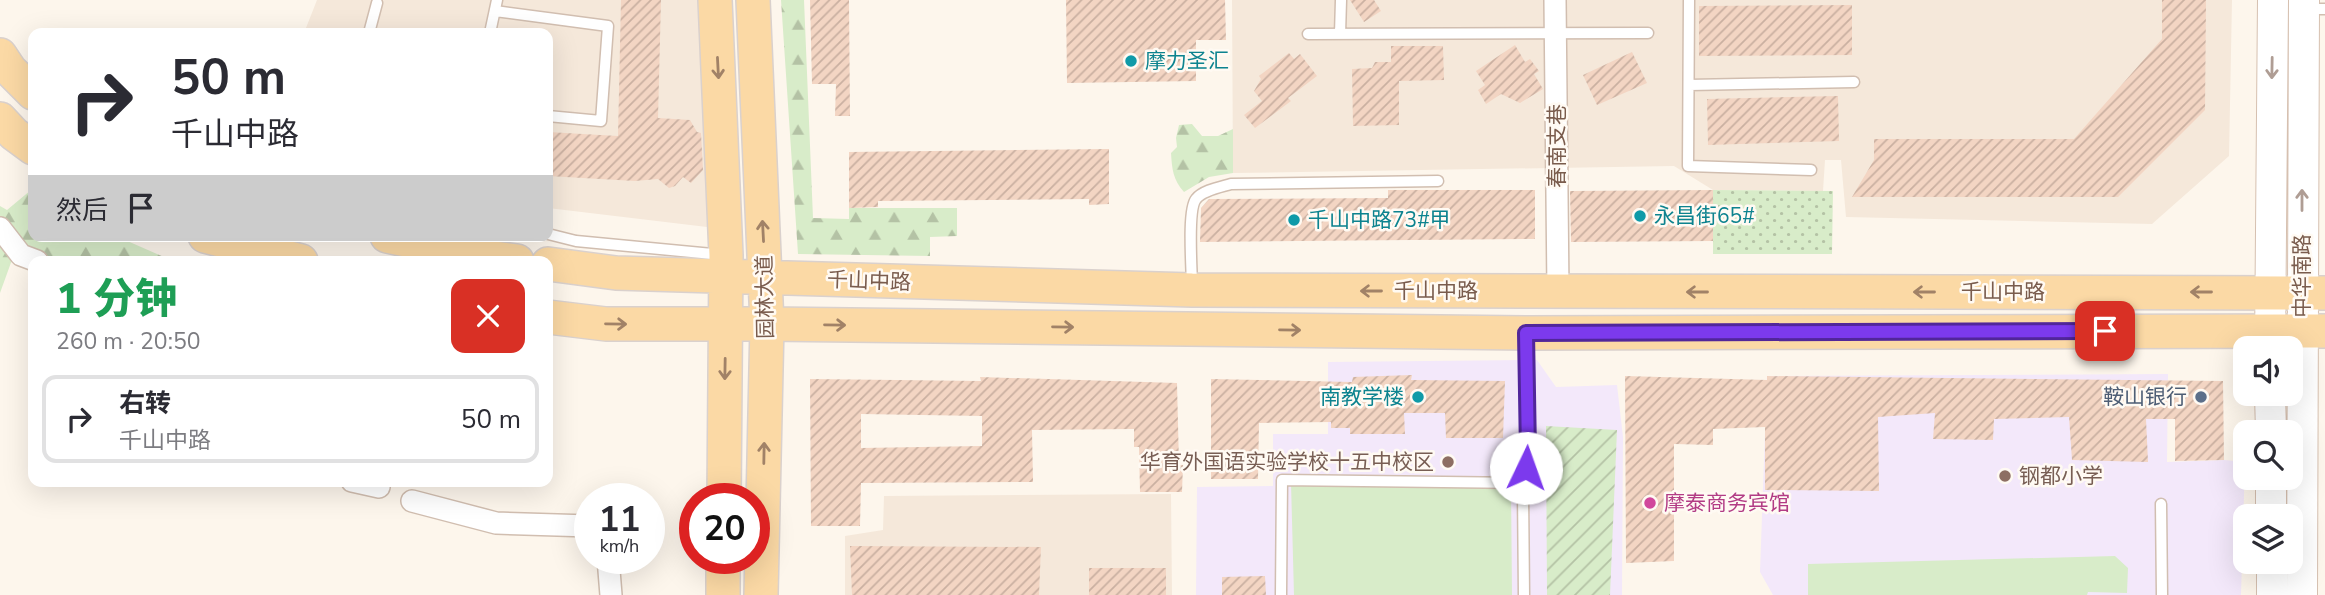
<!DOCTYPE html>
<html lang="zh">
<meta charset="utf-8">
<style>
:root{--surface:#fff;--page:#f7f7f7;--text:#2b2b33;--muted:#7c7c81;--line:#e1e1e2}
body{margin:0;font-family:"Nunito Sans","Noto Sans SC",sans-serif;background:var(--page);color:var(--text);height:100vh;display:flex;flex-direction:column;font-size:26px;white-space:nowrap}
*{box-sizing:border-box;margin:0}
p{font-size:23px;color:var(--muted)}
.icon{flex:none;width:38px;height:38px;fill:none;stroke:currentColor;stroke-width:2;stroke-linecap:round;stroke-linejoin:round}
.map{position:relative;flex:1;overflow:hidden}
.drawer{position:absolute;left:28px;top:256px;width:525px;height:231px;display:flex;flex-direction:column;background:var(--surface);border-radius:14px;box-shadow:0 7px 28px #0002}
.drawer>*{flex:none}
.hud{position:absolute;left:28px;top:28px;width:525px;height:214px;border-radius:14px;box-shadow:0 7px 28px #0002;background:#fff;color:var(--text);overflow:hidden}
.fabs{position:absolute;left:2233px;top:336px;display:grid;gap:14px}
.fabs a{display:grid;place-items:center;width:70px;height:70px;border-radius:14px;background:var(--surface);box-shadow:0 7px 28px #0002;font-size:35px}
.speed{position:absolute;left:574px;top:483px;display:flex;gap:14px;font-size:35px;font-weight:700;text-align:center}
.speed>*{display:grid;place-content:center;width:91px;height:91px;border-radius:50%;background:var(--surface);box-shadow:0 7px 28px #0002;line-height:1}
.speed small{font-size:18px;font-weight:400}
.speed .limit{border:10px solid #d22;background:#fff;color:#111}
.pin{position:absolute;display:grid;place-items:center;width:60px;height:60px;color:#fff;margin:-30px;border-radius:14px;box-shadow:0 4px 10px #0006}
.me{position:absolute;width:77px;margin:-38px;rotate:3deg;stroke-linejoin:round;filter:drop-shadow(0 0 5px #0008)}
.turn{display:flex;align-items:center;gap:24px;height:147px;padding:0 28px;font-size:32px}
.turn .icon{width:91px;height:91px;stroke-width:2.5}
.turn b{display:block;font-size:49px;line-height:60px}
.then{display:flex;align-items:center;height:66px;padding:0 28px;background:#0003;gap:14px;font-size:26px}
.round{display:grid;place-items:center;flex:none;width:74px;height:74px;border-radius:14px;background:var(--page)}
.head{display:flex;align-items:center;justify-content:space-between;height:119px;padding:0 28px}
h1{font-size:42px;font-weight:800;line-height:52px;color:#1e9e55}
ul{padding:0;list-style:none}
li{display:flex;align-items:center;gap:21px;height:88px;margin:0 14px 10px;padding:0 14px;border:4px solid var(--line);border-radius:14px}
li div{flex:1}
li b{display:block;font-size:26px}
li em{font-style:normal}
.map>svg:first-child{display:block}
</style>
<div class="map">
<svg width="2325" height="595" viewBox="0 0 2325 595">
<defs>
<pattern id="grass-dots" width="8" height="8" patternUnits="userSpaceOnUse" patternTransform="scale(1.75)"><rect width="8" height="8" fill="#d8ecc9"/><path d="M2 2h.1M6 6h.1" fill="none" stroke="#b4c2a5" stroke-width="1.8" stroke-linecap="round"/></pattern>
<pattern id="forest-firs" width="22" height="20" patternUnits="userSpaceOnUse" patternTransform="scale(1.75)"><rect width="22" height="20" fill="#d8ecc9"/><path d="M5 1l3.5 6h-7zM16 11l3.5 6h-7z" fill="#b4c2a5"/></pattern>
<pattern id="garden-furrows" width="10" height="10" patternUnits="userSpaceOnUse" patternTransform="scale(1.75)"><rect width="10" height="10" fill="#d8ecc9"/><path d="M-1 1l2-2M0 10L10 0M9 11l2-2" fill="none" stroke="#b4c2a5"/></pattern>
<pattern id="building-hatch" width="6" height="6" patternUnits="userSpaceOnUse" patternTransform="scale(1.75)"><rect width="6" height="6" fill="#f3d5c3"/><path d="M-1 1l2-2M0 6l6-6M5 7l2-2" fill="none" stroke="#cab0a1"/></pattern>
</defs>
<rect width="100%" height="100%" fill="#fdf6ec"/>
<path fill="#f5e8da" d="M317,0H707L718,149L707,227L548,208V33H304Z
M1232,0H2232L2229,156L2152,224L1846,217L1841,160H1825L1823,191L1713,190L1674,166L1233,173Z
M1171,494L1172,595H845V536L883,530L884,496Z"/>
<path fill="#f3e8fa" d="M1537,360L1556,387L1617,385L1623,437L1622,595H1196L1197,487L1273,486V434H1328V362Z
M2168,374L2167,462L2224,460L2245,462L2241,595H1773L1760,572L1767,376Z"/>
<path fill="url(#grass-dots)" d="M1713,190L1833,191L1832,254H1713Z"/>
<path fill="url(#forest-firs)" d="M781,0H804L813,218L849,219V208H957V236L930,237V256L798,254Z
M1192,124L1202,136H1218L1233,129V173L1209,177L1184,192C1173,180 1172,169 1171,153L1177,147L1176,138L1179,125Z
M31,190L33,192V236H116L173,261H33L13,257L0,293V206L7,210Z"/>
<path fill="url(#garden-furrows)" d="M1546,426L1617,430L1610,595H1547Z"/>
<path fill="#d8ecc9" d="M1291,483L1511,486L1512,595H1294Z
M2115,556L2128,568L2127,593L2088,592L2087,595H1808V564Z"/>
<path fill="url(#building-hatch)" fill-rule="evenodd" d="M621,0H661L658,118L690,120L697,132L701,133L703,170L691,183L683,177L675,186L669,188L658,179L635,181L548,176V132L618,136Z
M810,0H849L850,116H835L836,84H812Z
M1066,0H1225L1226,40H1196V81L1067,83Z
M1350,0H1374L1381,11L1364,22Z
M2162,0H2206L2205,110L2118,197H1852L1874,160V139H2074L2162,39Z
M1852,5V55L1699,56V6Z
M1515,45L1525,62L1530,59L1539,71L1534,74L1543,89L1520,103L1501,94L1486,104L1478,90L1485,85L1476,71Z
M1391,46H1443L1444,80L1399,81V125L1353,126L1352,69L1372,68L1375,62H1391Z
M1632,52L1647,83L1597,105L1583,75Z
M1289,53L1294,59L1300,54L1317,76L1288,98L1291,101L1255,128L1244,115L1262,101L1254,91L1261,79L1259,76Z
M1838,96L1839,141L1708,145L1707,99Z
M1109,149V204L1089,205V199L878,201V207L849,208V152Z
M1388,190H1535V239L1200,242L1201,208L1209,199L1388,198Z
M1713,190V241L1571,242L1570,191Z
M1412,375L1411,380L1505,381L1503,438H1446L1445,413H1404L1405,434H1350V428H1331V422L1259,423L1258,479H1211V379L1352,382L1353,377Z
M1625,376L1767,380V376L2223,381L2224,460L2175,461V419H2146L2148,462L2072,460L2069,417L1994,419L1993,440L1933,439L1935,413L1878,417L1879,491L1765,490V427L1713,429V445L1674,444V561L1626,563Z
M980,377L1177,383L1179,465H1183L1182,492H1140L1139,447H1134V429L1032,430L1033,482L861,483L860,526H811L810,379L981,381ZM861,414L982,416V446L861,448Z
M850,546L1041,547L1039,595H852Z
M1089,568H1166V595H1089Z
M1265,576L1266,595H1222V577Z"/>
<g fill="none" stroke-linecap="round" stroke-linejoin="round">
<g stroke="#d1beb0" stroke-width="13">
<path id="service" d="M1689,0L1688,166L1811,170
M2306,9H2325
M495,11L608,26L601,121L548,116
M369,33L377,3
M490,33L497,0
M1308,34L1648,33
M1340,34L1341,0
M1689,85L1854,82
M548,234L576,241L723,255
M1192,287C1192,270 1187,210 1196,199C1203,190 1221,187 1231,184L1438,181
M2161,504L2162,595
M1281,595L1282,480L1524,483
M1524,595L1523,491L1528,454L1526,336"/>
</g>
<g stroke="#d1beb0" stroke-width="24">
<path id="minor" d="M1555,0L1558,292
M0,228L21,255L37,261
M352,481L379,487
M412,501L496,523L590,526
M608,558L611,595"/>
</g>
<g stroke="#d6c0b0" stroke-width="32">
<path id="secondary" d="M2270,348L2273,0
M2270,394L2271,432
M2271,478V516
M2272,562V595
M2302,595L2304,0"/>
</g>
<g stroke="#dad1cd" stroke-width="36">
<path id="primary" d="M715,0L726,255L724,499
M753,0L767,324L761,595
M0,55L10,70L33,93
M0,119L14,134L33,148
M205,236L301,261
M387,236L487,257L517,261
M548,264L616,273L1192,290L2325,293
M548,317L606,324H767L1526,333L2325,331
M723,595V558"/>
</g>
<use href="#service" stroke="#fff" stroke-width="10"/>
<use href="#minor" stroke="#fff" stroke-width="21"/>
<use href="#secondary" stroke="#fff" stroke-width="30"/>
<use href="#primary" stroke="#fbd9a5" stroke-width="33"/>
</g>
<defs><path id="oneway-shaft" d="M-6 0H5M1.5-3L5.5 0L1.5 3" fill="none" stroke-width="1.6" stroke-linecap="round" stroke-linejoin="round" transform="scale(1.75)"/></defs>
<g stroke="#a18267">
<use href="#oneway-shaft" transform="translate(718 68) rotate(87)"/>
<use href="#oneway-shaft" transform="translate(763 231) rotate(-93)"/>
<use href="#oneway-shaft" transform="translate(1371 291) rotate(-180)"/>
<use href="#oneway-shaft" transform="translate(1697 292) rotate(-180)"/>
<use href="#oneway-shaft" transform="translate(1924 292) rotate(180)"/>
<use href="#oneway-shaft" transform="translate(2201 292) rotate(180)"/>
<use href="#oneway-shaft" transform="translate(616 324) rotate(1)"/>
<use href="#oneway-shaft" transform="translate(835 325) rotate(1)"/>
<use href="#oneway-shaft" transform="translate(1063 327) rotate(1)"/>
<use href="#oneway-shaft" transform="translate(1290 330) rotate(1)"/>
<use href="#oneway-shaft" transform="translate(725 369) rotate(91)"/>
<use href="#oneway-shaft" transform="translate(764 453) rotate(-89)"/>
</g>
<g stroke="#af9d94">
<use href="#oneway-shaft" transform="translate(2272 68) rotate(91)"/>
<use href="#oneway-shaft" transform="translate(2302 200) rotate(-90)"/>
</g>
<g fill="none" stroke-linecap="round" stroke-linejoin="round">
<g stroke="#51269a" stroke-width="18">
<path id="route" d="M1526,468L1528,453L1526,333L2105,331"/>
</g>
<use href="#route" stroke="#7c3aed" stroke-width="12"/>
</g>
<g fill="#0f9aa8" stroke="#fffaf3" stroke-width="2.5">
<circle cx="1131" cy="61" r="7"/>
<circle cx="1640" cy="216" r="7"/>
<circle cx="1294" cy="220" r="7"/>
<circle cx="1418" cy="397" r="7"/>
</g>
<circle fill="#5c6f8a" stroke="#fffaf3" stroke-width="2.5" cx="2201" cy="397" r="7"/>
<g fill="#8d6e63" stroke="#fffaf3" stroke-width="2.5">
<circle cx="1448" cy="462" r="7"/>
<circle cx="2005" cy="476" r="7"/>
</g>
<circle fill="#d1479c" stroke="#fffaf3" stroke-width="2.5" cx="1650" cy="503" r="7"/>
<g text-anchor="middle" stroke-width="5" stroke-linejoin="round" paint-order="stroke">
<g font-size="21" fill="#0d838f" stroke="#fffaf3" text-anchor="start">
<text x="1145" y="68">摩力圣汇</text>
<text x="1654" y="223">永昌街65#</text>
<text x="1308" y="227">千山中路73#甲</text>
<text x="1404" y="404" text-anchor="end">南教学楼</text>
</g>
<g font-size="21" fill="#7a5c4d" stroke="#fffaf3">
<text transform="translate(1557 146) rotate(-90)" y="7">春南支巷</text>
<text transform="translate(2302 276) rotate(-90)" y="7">中华南路</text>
<text transform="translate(869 281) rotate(2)" y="7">千山中路</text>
<text x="1436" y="298">千山中路</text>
<text x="2003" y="299">千山中路</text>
<text transform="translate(765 297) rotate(-91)" y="7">园林大道</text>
</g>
<g font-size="21" fill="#4e5e75" stroke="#fffaf3" text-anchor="end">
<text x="2187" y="404">鞍山银行</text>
</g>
<g font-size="21" fill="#785e54" stroke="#fffaf3" text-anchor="end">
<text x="1434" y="469">华育外国语实验学校十五中校区</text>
<text x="2019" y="483" text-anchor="start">钢都小学</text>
</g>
<g font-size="21" fill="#b23c85" stroke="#fffaf3" text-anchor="start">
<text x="1664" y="510">摩泰商务宾馆</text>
</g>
</g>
</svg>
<div class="fabs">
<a><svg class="icon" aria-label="sound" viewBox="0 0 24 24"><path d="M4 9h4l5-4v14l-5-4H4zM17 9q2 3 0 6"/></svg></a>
<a><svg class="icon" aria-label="search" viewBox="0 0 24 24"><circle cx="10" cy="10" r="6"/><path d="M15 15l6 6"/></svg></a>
<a><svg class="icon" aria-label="layers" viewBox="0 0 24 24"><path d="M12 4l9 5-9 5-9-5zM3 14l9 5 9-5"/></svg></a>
</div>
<div class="speed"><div>11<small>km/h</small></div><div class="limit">20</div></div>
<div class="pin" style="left:2105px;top:331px;background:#d93025"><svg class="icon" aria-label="arrive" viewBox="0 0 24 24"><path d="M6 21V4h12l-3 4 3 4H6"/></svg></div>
<svg class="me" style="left:1526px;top:468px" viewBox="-20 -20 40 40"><circle r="19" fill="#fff"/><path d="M0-13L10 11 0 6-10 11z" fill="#7c3aed"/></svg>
<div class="hud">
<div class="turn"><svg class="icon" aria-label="right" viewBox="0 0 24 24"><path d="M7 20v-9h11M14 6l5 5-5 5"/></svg><div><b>50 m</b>千山中路</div></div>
<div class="then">然后<svg class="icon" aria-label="arrive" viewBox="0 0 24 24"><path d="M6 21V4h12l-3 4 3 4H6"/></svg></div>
</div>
<section class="drawer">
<div class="head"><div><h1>1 分钟</h1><p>260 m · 20:50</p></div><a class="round" style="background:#d93025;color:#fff"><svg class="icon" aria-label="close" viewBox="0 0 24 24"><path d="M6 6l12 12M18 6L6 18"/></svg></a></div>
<ul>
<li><svg class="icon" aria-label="right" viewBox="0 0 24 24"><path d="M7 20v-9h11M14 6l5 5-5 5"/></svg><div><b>右转</b><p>千山中路</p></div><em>50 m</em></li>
</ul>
</section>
</div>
